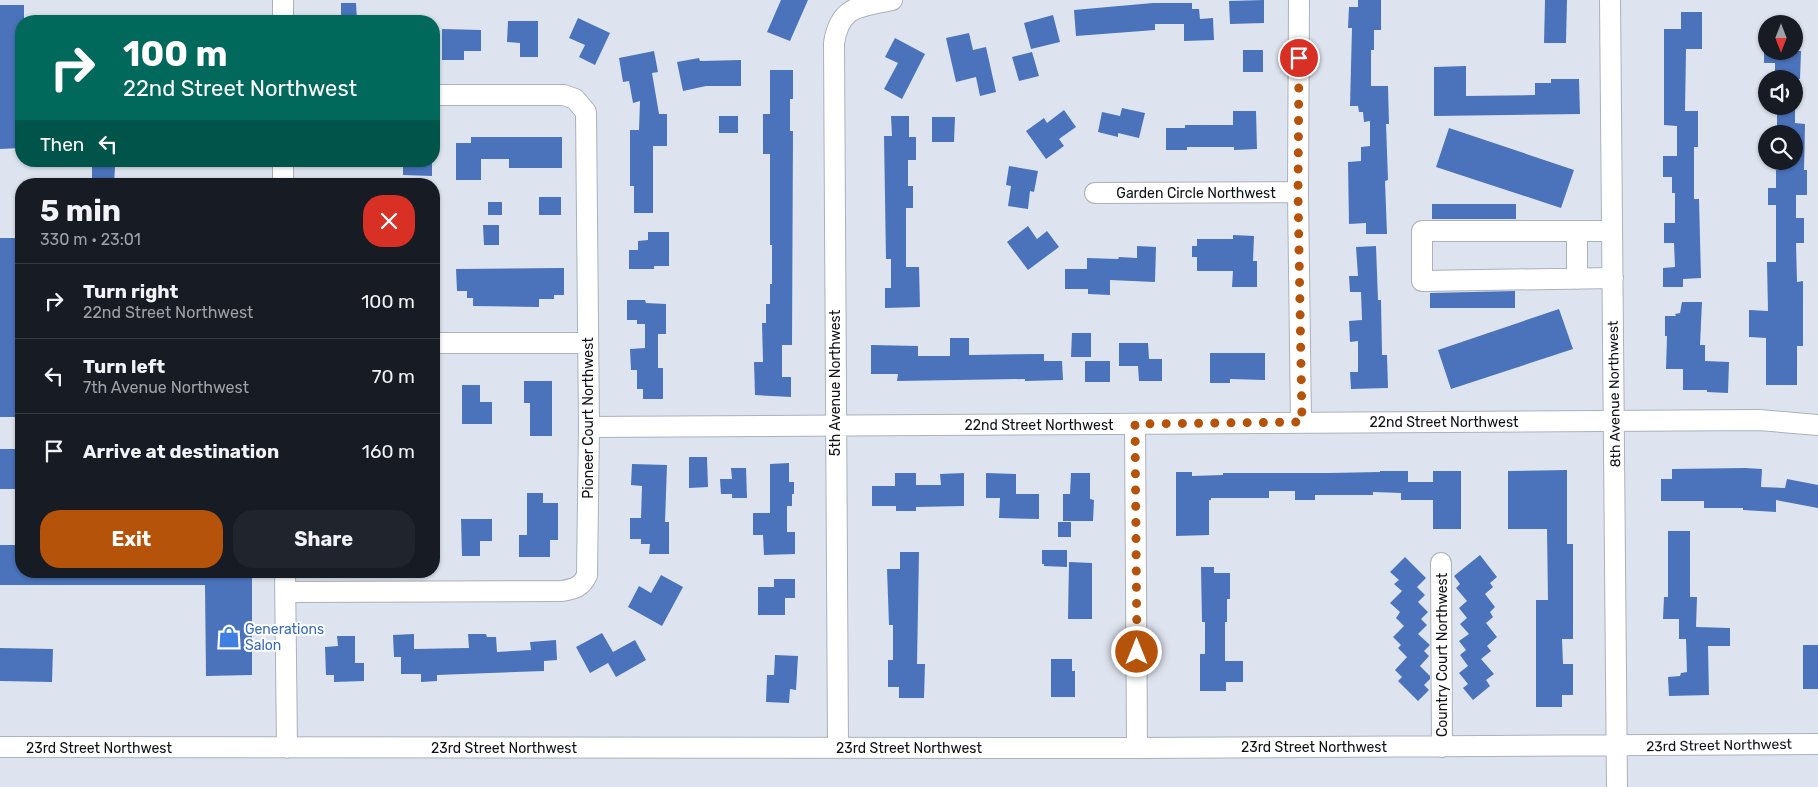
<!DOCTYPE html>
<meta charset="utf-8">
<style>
:root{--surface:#171b24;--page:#20242c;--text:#f1f3f6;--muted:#9ea1a6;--line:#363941;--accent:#b45309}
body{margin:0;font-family:Rubik,sans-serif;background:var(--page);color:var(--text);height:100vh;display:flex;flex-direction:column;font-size:19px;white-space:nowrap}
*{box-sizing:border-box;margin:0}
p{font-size:16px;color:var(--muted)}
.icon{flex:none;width:28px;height:28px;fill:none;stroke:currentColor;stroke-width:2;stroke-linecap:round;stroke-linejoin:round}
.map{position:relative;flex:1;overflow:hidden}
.panel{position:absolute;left:15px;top:178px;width:425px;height:400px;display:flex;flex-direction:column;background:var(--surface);border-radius:20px;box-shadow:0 1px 4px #0004}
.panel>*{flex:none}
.guide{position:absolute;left:15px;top:15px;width:425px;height:152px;border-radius:20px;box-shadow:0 1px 4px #0004;background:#00695c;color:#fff;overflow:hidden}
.needle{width:32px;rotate:180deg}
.tools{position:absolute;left:1758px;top:15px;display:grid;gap:10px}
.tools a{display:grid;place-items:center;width:45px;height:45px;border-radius:50%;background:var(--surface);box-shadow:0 1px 4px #0004;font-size:25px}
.pin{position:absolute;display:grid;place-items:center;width:42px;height:42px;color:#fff;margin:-21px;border:2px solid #fff;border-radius:50%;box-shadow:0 1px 5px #0007}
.me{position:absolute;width:55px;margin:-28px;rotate:0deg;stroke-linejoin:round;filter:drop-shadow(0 0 4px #0008)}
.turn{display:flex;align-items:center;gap:18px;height:105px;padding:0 25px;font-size:22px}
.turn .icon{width:65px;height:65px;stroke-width:2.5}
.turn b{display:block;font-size:35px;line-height:42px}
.then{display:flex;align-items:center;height:48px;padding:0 25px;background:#0003;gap:10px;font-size:19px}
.round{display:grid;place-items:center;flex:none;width:52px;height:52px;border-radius:20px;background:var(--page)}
.overview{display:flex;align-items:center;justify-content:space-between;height:85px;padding:0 25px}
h1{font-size:30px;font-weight:700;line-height:38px}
.action{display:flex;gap:10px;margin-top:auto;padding:10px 25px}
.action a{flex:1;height:58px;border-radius:20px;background:var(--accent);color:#fff;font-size:20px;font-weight:700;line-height:58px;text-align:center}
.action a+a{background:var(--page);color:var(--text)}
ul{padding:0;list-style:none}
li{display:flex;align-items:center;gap:15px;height:75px;padding:0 25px;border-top:1px solid var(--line)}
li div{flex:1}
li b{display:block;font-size:19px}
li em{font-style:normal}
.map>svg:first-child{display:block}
</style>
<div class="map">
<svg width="1818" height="787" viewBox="0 0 1818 787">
<rect width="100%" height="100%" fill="#dee4ef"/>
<path fill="#4a73bb" d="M781,0H808L790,41L767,32Z
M1264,0V23L1230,24L1229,1Z
M1358,0H1381V30H1374V50H1371V86H1388L1389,124H1386L1388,180L1385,181L1387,234H1366V223L1349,224L1348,162L1361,161V147L1370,146V121L1364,122L1363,112H1359L1358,106H1350L1352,28H1348L1349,7H1358Z
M1545,0H1567L1566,43H1544Z
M341,3H356L357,21H341Z
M1153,3H1192V9H1199L1200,19L1213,18L1214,40L1184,41V24H1155V30L1076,36L1074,10Z
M0,5H24V21H21V148L0,149Z
M1681,12H1702V49H1686L1685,111H1698V147H1694V199H1699L1701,278L1683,279V287H1663V268L1675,267L1674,243H1664V223H1675V193H1672V177H1663V156H1677V126L1664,125V29H1681Z
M1053,15L1060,42L1031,49L1024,23Z
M578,18L610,33L595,65L579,57L585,45L569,38Z
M508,21H538V57H520V43L507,42Z
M442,29L481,30V51H464V60H442Z
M969,33L973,50L986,47L996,92L980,96L976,77L956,82L946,38Z
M895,38L925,54L902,99L884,89L898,63L885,57Z
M1243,50H1263V72H1243Z
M654,51L658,72L652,73L659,114H667V146H653V213H634V186H630V130H639L640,101L633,103L629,81L623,82L619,58Z
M1764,51H1801L1800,79H1775V63H1764Z
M1032,52L1039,76L1019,81L1012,57Z
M699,58L700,61L741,60V86H706L683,91L677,62Z
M1466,66V96L1535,95V83H1551V79H1579L1580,114L1434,116V67Z
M770,70H793V99H790V131H793L792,345H782V377H791V397L755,395L754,362H763L762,323H766V304H770V284H772V245H770V154H763V114H770Z
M1777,106H1795V123L1805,124L1804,170H1807V195H1796V218H1804V243H1796L1797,282L1803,281V346H1797V385H1766V338L1749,337V310L1768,311L1767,262H1776V205H1768V188H1776V170H1780V161H1794V134H1777Z
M1122,108L1145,113L1139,138L1118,133V137L1098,132L1102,112L1120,116Z
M1064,110L1076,127L1059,139L1064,146L1046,159L1026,131L1044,118L1047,123Z
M1233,111H1256L1257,149L1234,150V147H1187V150H1166V128H1185V125H1233Z
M719,116H738V133H719Z
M891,116H909V137H916V160H908V186H913V208H906V267H919L920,307L885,308V288H891V259H886L884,136H892Z
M932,117H955L954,142H932Z
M1449,128L1574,170L1561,208L1436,167Z
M471,137H562V168H509V159H481V180H456V143H471Z
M403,161H432V176L403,175Z
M1009,166L1038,171L1034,192L1030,191L1028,209L1008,206L1011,186L1006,185Z
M92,167H115L114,184H92Z
M539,197H561V215H539Z
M488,202H502V215H488Z
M1432,204H1516V219H1432Z
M483,225H499V245H484Z
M1028,226L1037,239L1047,231L1059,247L1028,270L1007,242Z
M648,232H669V266H654V269H629V250H638V241L648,240Z
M1233,235L1254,236L1253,261H1257V287H1232L1233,271H1197V257H1192V246H1197V239H1233Z
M0,238H16V263H21V417H0Z
M1137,246L1156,247L1155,282L1110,280V295L1088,294V289H1065V269H1087V258L1118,259L1119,257L1137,258Z
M1376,246L1378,300H1381L1382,355H1387L1388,388L1351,389L1350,372H1358V341L1350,342L1349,321L1362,320L1361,292H1350L1349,276H1358L1356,247Z
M564,268V295H554V299H539V307L473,306V298H467V291H457L456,269Z
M1515,291V308H1430V293Z
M627,300H645L646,303L666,304V334H658V368H663V399H643V389H637V370H631L630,349L645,348V324H637V320H627Z
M1682,302H1702L1700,345H1705V361L1729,362L1728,393L1707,392V390H1683V369H1666L1667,336H1665V316H1676L1675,314L1680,313Z
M1559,309L1573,349L1451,389L1438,350Z
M1072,333H1091V357H1071Z
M950,338H969V355L1044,354V361H1062L1063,380L1025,381V379L897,381L898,374H871V345L918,346V356H950Z
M1119,343H1148L1149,359H1162V381H1139L1138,366H1119Z
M1210,353H1265V380L1230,379V383H1210Z
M1085,361H1110V382H1085Z
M524,381H552V436H530V403H524Z
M462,385H480V402H492V424H462Z
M0,449H21V489H0Z
M689,457H707L708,487L689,488Z
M789,463V482H794V494H792V506H787V532H795V554L764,555L763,535H753V513H770V464Z
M632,464L667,465L665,522H669V554H649L650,544H641V539H630V518H641L642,486L631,485Z
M731,468H746L747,498H732V494H721L720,479H732Z
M1745,468L1762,469L1761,487L1785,488L1787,479L1818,485V508L1776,500V512L1743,510V508H1704V501H1661V479H1672V469Z
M1567,470V544H1573V639H1562L1563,664H1573V695H1562V707H1536V600H1548L1547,529H1508V471Z
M1380,471H1408V482H1433V471H1461V529H1433V500H1401V493L1373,492V495H1315V500H1295V491H1269V498H1211V500H1209V535L1176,536V472H1192V476L1223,475V473H1329L1380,472Z
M895,473H916V485H941L940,474L964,473V506L916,507V511H896V506H872V486H895Z
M986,473L1016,474V494H1039V519L999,518L1000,498H986Z
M1071,473H1090V499L1094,500L1093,521H1063V494H1070Z
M527,493H543V503H558V540H550V557H519V535H527Z
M461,519H492V541H480V556H462Z
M1058,522H1071V537H1058Z
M1668,531H1690V597H1697L1696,627L1730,628V646H1708L1709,695L1669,696L1668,677L1680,676L1681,673L1687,672L1686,639H1679V619H1663L1664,597H1668Z
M0,545H21V571H252V675L206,676L205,585H0Z
M1042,550H1067V567L1044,566V564H1042Z
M900,552H919L917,664H925L924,698H899V687H888V660H893V625H889L887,569H900Z
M1480,555L1497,577L1490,583L1493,587L1485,594L1495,607L1490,612L1493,617L1486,623L1497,637L1487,646L1491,651L1481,659L1494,674L1486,680L1490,686L1473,700L1463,688L1468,684L1459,673L1468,666L1460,655L1466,650L1459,641L1469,634L1460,624L1467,618L1459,608L1467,601L1456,588L1460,584L1454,576Z
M1405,557L1426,578L1417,587L1425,595L1418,602L1428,612L1421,619L1427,625L1418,634L1430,645L1424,651L1429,656L1420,666L1430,676V679L1424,685L1429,690L1418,701L1398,681L1402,677L1395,670L1407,657L1398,648L1401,645L1393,637L1404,626L1396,618L1400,612L1390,603L1402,591L1394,584L1399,580L1390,572Z
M1069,562L1092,563V619H1068Z
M1201,567H1214V573H1230V599H1227V622H1225V661H1243V682H1226V691H1200V654H1205V622H1202Z
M661,575L683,587L662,626L628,607L639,586L651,593Z
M774,579H795V598H785V615H758V587H774Z
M602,633L613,652L635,640L646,660L616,677L608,663L590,673L576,647Z
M414,634V649L469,648L468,634H486L487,637H496L497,652L531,650L530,642L556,640L557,660L544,661V671L437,675V681L421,682V674H401V657H394L393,635Z
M337,636H355V663H364V681L334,682V675H326L325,647L338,646Z
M1803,645H1818V689H1803Z
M0,648L53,649L52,682L0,681Z
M775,655L798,656L796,690L790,689L789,703L766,702L767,675H774Z
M1051,659H1072V671H1075V697H1051Z"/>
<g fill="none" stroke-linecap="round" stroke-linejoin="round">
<g stroke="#abb1bc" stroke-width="22">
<path id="minor" d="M283,0V21
M1299,0L1298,192L1301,423
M1610,0L1617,787
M283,161V184
M1095,193L1298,192
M1577,231V279
M1612,231H1422V281L1613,278
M434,343H587
M1135,424L1137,748
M589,427L1759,420L1818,425
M1441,563L1442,747
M285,571L287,748
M286,592L562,591C574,589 582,587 587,575L589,427L586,112L575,99L564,95H434
M0,747L1137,748L1818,744
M838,748L834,43C840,5 860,7 892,0"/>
</g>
<use href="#minor" stroke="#fff" stroke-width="20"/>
</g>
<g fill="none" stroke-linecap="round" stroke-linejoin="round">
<path stroke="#b45309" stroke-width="9" stroke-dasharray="0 16.2" d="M1137,652L1135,424L1302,422L1298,192L1299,58"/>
</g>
<defs>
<g id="shop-bare" transform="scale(1.725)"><path d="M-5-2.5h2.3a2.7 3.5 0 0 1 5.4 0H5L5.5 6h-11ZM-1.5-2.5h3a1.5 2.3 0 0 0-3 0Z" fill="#3f7fe0" stroke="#fff" stroke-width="2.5" paint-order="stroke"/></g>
</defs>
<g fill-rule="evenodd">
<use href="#shop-bare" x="229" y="637"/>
</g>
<g text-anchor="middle" stroke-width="4" stroke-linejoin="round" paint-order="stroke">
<g font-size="14" fill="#101216" stroke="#fff">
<text x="1196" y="198">Garden Circle Northwest</text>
<text transform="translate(835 383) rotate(-90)" y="5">5th Avenue Northwest</text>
<text transform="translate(1614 394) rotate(-91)" y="5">8th Avenue Northwest</text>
<text transform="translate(588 418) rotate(-90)" y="5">Pioneer Court Northwest</text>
<text x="1444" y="427">22nd Street Northwest</text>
<text x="1039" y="430">22nd Street Northwest</text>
<text transform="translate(1442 655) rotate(-90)" y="5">Country Court Northwest</text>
<text transform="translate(1719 745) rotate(-1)" y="5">23rd Street Northwest</text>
<text x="1314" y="752">23rd Street Northwest</text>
<text x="99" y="753">23rd Street Northwest</text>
<text x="504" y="753">23rd Street Northwest</text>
<text x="909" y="753">23rd Street Northwest</text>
</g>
<g font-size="14" fill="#366cbe" stroke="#fff" text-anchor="start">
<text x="245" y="634">Generations<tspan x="245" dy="16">Salon</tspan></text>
</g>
</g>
</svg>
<div class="tools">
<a><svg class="needle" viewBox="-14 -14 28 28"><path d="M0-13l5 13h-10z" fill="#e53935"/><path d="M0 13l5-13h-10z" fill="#9ea1a6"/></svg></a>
<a><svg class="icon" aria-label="sound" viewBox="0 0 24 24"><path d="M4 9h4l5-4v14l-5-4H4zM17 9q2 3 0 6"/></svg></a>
<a><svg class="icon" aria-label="search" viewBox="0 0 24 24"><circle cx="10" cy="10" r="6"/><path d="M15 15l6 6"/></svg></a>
</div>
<div class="pin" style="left:1299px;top:58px;background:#d93025"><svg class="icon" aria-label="arrive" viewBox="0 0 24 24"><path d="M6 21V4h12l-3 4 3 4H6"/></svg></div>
<svg class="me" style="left:1137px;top:652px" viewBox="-20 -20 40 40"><circle r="17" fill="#b45309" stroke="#fff" stroke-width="3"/><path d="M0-11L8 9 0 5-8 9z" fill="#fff"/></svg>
<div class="guide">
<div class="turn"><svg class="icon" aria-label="right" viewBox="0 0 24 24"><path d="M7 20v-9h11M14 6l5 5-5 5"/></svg><div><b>100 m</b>22nd Street Northwest</div></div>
<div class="then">Then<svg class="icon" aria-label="left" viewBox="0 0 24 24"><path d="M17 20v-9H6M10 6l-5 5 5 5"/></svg></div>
</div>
<section class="panel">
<div class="overview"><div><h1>5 min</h1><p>330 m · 23:01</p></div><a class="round" style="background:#d93025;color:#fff"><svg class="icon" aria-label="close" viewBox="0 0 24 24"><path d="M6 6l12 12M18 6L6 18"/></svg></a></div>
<ul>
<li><svg class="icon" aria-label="right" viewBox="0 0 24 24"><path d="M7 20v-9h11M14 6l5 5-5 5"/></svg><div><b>Turn right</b><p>22nd Street Northwest</p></div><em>100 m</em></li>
<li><svg class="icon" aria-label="left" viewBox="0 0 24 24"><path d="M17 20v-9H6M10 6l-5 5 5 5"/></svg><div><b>Turn left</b><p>7th Avenue Northwest</p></div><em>70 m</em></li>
<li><svg class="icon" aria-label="arrive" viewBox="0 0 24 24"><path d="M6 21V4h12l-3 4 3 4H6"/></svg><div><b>Arrive at destination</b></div><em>160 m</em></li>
</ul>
<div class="action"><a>Exit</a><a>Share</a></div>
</section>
</div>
